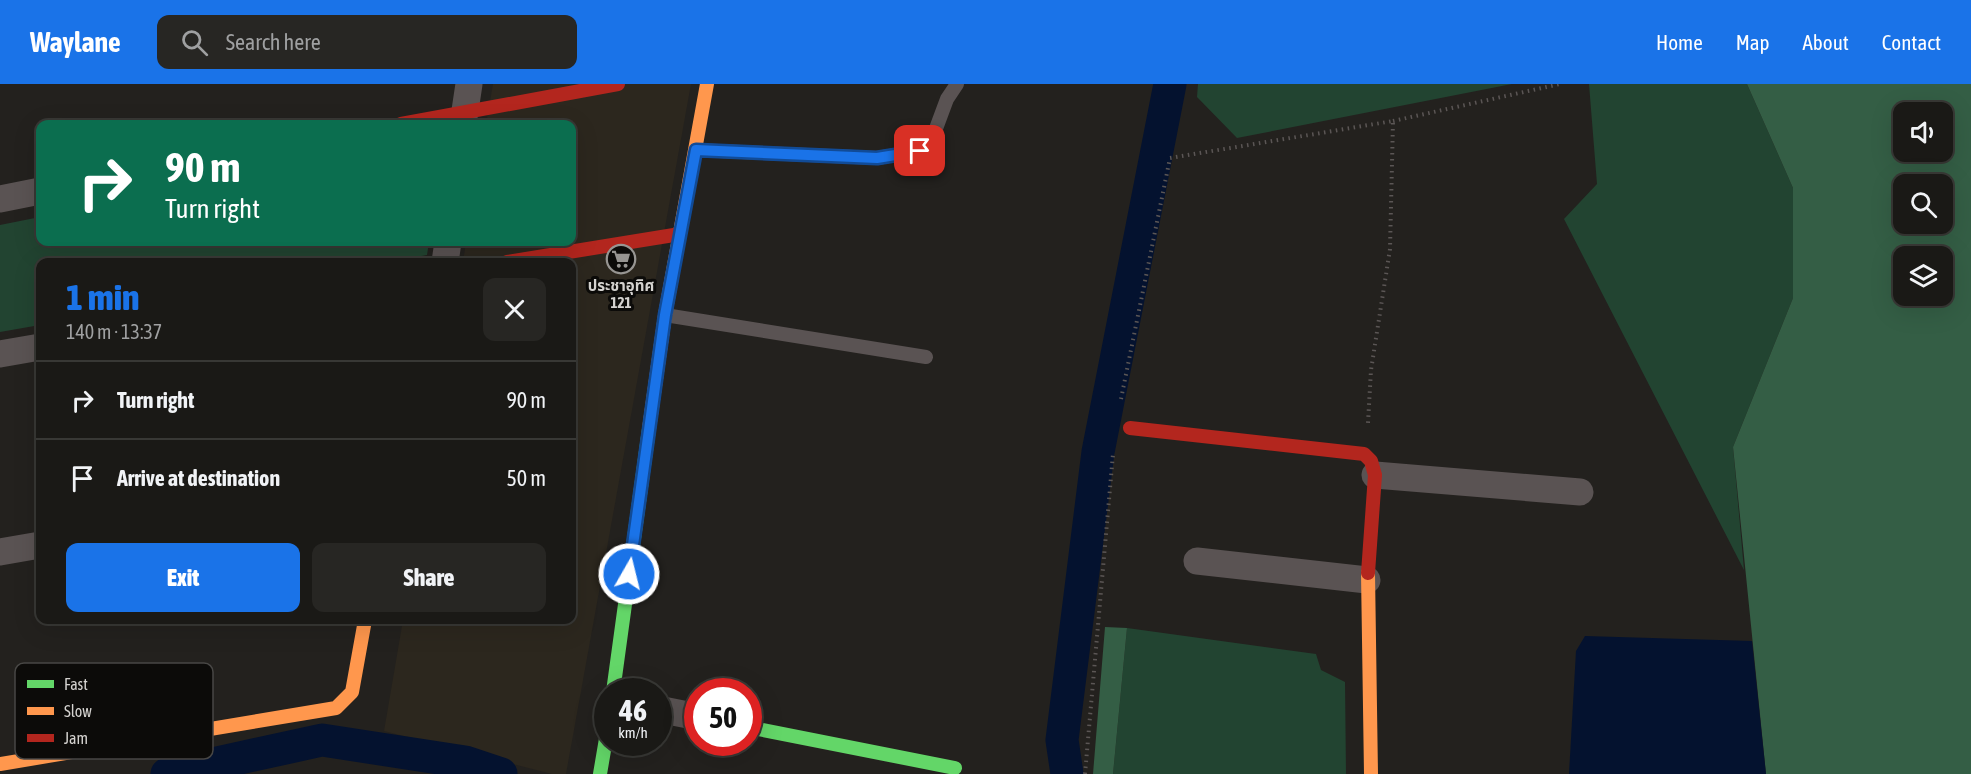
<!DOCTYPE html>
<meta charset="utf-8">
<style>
:root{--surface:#1a1916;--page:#272623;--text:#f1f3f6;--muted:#9fa0a1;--line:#383835;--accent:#1a73e8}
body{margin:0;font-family:"Asap Condensed","Noto Sans Thai",sans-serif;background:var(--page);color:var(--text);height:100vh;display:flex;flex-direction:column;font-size:22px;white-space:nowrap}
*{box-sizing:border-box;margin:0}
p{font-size:20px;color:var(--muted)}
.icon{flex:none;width:33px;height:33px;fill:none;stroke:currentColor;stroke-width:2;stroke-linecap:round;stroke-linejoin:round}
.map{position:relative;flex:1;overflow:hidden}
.drawer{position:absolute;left:36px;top:174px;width:540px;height:366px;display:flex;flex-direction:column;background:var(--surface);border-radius:12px;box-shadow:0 6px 24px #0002,0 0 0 2px var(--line)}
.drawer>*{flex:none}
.top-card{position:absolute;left:36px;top:36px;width:540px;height:126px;border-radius:12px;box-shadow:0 6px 24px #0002,0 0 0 2px var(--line);background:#0b6e4f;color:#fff;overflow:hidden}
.fabs{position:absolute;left:1893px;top:18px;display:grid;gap:12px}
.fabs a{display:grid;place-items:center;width:60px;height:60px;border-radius:12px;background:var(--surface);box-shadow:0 6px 24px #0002,0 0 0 2px var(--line);font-size:30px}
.speed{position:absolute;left:594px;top:594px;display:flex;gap:12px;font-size:30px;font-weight:700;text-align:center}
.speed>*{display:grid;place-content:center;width:78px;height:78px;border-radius:50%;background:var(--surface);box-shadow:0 6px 24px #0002,0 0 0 2px var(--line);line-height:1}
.speed small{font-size:15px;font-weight:400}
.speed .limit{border:9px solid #d22;background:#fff;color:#111}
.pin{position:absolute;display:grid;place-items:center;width:51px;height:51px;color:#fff;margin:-26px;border-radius:12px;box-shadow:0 3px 9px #0006}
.me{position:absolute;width:66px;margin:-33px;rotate:8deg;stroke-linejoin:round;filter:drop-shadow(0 0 4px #0008)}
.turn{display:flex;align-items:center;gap:21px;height:126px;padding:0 30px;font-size:27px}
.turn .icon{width:78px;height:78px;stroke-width:2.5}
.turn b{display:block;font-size:42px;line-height:51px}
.round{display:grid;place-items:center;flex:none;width:63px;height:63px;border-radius:12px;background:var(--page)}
.summary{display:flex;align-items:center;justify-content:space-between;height:102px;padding:0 30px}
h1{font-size:36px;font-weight:800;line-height:45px;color:var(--accent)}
.action{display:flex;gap:12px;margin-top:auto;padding:12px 30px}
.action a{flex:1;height:69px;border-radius:12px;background:var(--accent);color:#fff;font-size:24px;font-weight:800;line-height:69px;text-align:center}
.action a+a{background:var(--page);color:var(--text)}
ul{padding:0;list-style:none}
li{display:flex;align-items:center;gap:18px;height:78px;padding:0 30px;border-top:2px solid var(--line)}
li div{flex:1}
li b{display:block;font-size:22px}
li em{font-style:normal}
header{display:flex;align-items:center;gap:36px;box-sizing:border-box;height:84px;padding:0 30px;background:var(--accent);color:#fff}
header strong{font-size:28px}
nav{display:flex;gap:33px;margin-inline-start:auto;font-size:21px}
.search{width:420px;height:54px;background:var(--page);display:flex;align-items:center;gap:15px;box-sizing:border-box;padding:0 21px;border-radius:12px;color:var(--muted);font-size:22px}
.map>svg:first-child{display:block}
</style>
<header>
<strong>Waylane</strong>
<div class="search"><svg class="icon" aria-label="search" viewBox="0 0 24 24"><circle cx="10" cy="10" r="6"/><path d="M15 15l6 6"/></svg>Search here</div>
<nav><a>Home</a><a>Map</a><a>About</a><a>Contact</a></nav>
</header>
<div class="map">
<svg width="1971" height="690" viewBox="0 0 1971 690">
<rect width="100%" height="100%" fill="#23211e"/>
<path fill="#2c271e" d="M493,0H691L566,690H552L384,647L403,536H572V178H463L466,158H572V40H486Z"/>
<path fill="#224431" d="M1198,0H1512L1237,54L1197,13Z
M1589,0H1747L1793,104V214L1733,363L1744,486L1564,135L1597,100Z
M40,133V158H429L427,171L389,178H40V241L0,248V141Z
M1127,544L1316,570L1321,586L1345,598L1346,690H1113Z"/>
<path fill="#345e45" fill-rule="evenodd" d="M1747,0H1971V690H1766L1733,363L1793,214V104ZM1904,28H1942V68H1904ZM1904,100H1942V140H1904ZM1904,172H1942V212H1904Z
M1105,543L1127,544L1113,690H1093Z"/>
<path fill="#04122f" d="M1585,552L1752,557L1766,690H1569L1576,567Z"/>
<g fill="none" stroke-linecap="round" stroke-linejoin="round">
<path stroke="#04122f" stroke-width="33" d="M167,690L322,656L465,678L501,690
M1067,690L1062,656L1098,368L1170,0"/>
<path stroke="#5b5655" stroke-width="4" stroke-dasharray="1.5 4.5" stroke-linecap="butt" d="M1393,37L1560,0
M1121,315L1170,74L1393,37L1390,165L1371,286L1368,339
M1085,690L1113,370"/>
<path stroke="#5a5353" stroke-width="14" d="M696,66L877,74L920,67L931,58L947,15L957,0
M665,231L926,273"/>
<path stroke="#5a5353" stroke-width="27" d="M463,40L469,0
M0,115L40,107
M445,178L448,158
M0,270L40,263
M1375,391L1580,408
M0,468L40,461
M1197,477L1367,496
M658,625L698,633"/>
<path stroke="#63d668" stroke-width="14" d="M613,608L649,345
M748,643L955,684
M600,690L608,643"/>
<path stroke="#ff974d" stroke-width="14" d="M649,345L665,231L707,0
M1368,489L1371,690
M0,680L336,624L352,608L365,536"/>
<path stroke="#b3261e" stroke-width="14" d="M401,40L618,0
M507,178L680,150
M1130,344L1364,370L1371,377L1375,391L1368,489"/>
</g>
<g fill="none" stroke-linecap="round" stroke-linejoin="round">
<g stroke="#114b97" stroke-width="15">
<path id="route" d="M629,490L665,231L696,66L877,74L920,67"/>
</g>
<use href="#route" stroke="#1a73e8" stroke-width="10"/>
</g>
<defs>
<g id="supermarket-ring" transform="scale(1.5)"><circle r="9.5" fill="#0c0b09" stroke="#979592" stroke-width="1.5"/><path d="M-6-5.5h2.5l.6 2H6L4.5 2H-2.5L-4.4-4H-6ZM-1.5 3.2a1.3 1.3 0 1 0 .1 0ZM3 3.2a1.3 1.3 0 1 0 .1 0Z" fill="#979592"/></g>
</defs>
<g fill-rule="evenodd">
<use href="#supermarket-ring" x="621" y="175"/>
</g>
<g text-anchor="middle" stroke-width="6" stroke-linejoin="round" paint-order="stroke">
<g font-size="15" font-weight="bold" fill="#d5d3d0" stroke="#0c0b09">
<text x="621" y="207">ประชาอุทิศ<tspan x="621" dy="17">121</tspan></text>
</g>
</g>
<rect x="15" y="579" width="198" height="96" rx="9" fill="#0c0b09" stroke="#484745" stroke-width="1.5"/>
<rect x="27" y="596" width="27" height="8" fill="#63d668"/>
<rect x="27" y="623" width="27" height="8" fill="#ff974d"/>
<rect x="27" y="650" width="27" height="8" fill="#b3261e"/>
<g font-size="16" fill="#d5d3d0">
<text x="64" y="606">Fast</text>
<text x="64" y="633">Slow</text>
<text x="64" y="660">Jam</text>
</g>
</svg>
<div class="fabs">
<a><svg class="icon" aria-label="sound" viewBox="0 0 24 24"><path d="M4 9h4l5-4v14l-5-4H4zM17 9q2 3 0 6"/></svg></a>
<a><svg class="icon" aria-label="search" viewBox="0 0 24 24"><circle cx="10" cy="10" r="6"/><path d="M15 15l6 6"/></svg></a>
<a><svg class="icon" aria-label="layers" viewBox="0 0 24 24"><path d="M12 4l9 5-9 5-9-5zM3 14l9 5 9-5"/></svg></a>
</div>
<div class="speed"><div>46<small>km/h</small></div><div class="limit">50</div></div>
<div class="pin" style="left:920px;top:67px;background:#d93025"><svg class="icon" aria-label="arrive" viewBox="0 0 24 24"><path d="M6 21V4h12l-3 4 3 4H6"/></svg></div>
<svg class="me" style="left:629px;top:490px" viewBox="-20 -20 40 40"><circle r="17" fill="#1a73e8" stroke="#fff" stroke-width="3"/><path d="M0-11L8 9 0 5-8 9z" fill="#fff"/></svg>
<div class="top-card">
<div class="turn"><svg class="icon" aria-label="right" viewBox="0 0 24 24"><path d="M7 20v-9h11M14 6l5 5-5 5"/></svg><div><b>90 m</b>Turn right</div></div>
</div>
<section class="drawer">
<div class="summary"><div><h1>1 min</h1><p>140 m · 13:37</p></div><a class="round"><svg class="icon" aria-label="close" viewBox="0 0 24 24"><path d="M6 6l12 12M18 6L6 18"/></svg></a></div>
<ul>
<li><svg class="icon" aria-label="right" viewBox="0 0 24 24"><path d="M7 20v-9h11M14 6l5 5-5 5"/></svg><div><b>Turn right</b></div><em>90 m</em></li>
<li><svg class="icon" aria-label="arrive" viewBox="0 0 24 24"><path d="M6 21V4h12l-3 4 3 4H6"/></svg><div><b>Arrive at destination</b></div><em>50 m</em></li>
</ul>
<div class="action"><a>Exit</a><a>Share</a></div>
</section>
</div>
